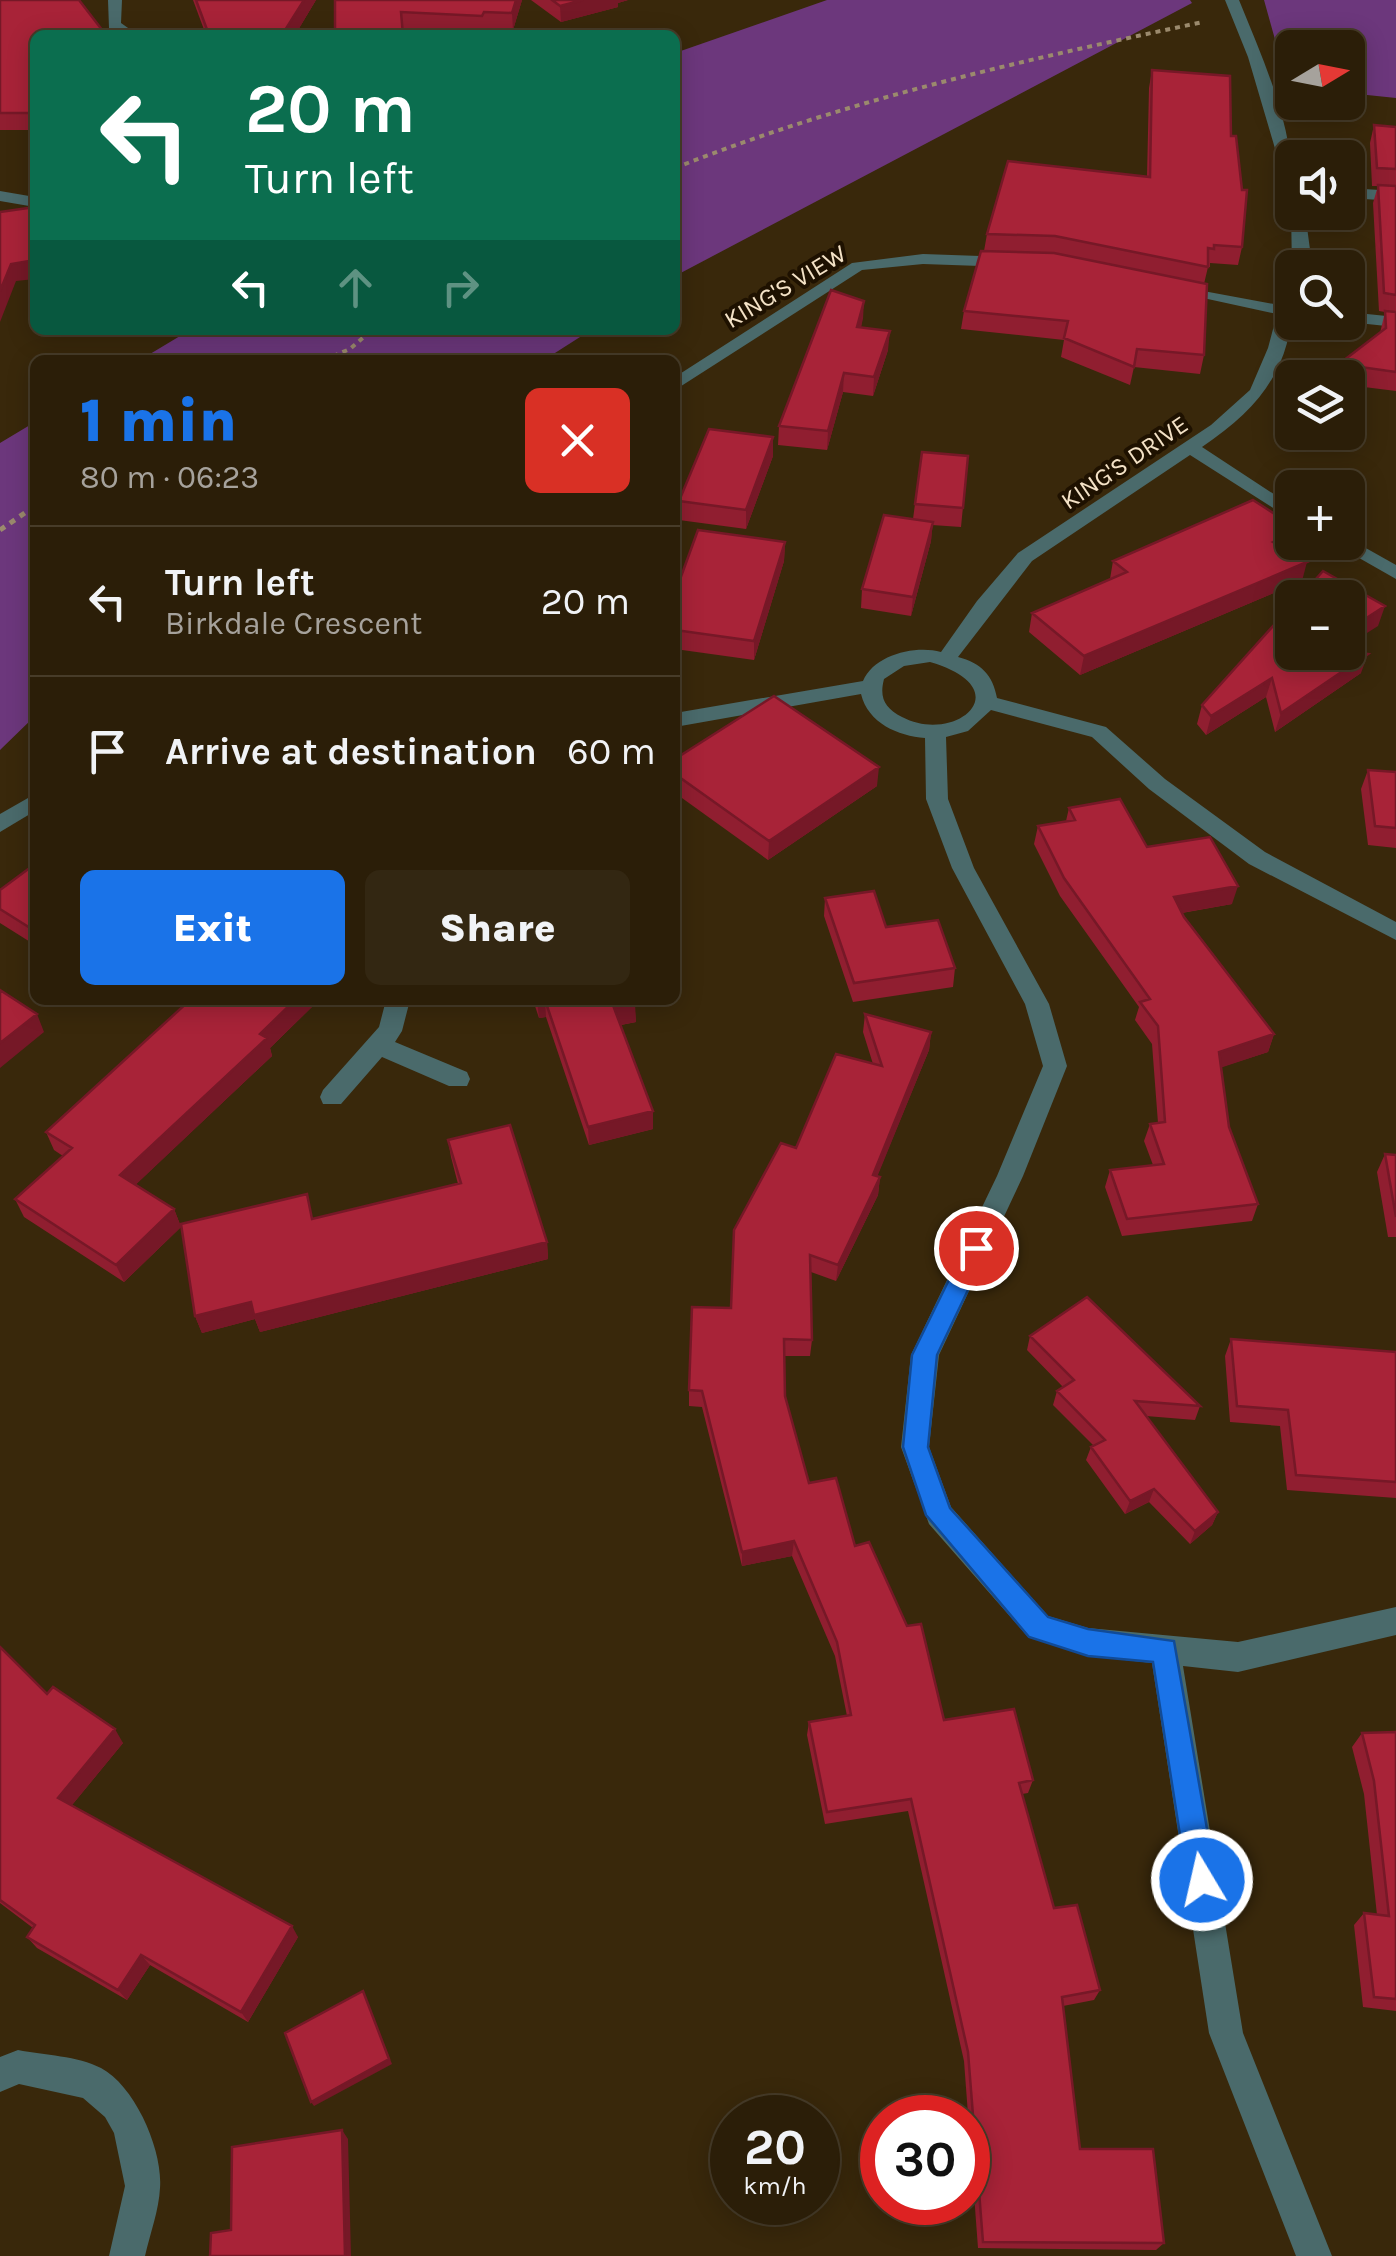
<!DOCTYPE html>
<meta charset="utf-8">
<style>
:root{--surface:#2b1e08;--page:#332712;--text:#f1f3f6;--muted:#a6a29c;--line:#473c29;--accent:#1a73e8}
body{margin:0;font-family:Karla,sans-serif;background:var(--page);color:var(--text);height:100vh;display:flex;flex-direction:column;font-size:38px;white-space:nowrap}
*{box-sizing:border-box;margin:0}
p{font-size:32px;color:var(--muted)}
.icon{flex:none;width:55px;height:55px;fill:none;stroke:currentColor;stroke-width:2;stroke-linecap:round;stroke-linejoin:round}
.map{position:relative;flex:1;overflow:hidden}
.side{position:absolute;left:30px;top:355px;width:650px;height:650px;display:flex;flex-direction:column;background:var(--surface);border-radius:15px;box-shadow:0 5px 25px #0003,0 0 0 2px var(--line)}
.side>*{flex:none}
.top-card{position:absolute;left:30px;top:30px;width:650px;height:305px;border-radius:15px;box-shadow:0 5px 25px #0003,0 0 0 2px var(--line);background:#0b6e4f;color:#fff;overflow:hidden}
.needle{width:65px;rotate:80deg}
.fabs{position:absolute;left:1275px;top:30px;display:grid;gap:20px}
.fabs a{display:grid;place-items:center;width:90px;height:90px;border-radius:15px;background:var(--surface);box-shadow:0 5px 25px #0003,0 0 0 2px var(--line);font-size:50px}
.speed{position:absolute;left:710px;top:2095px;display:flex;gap:20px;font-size:50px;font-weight:700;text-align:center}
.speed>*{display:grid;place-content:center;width:130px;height:130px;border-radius:50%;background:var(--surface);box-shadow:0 5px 25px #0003,0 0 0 2px var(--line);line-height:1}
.speed small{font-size:25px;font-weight:400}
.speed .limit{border:15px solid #d22;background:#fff;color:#111}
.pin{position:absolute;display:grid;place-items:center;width:85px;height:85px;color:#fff;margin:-42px;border:5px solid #fff;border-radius:50%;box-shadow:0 2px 10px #0007}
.me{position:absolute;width:110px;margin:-55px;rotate:351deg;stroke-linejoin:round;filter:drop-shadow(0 0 8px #0008)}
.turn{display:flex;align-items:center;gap:35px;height:210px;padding:0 50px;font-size:45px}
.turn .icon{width:130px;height:130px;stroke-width:2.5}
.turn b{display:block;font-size:70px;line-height:85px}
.lanes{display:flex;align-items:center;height:95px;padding:0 50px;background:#0003;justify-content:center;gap:50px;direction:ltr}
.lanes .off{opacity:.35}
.round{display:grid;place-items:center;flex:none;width:105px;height:105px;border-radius:15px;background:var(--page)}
.headline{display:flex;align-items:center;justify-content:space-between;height:170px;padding:0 50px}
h1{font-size:60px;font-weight:800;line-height:75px;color:var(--accent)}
.cta{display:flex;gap:20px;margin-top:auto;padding:20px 50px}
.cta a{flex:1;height:115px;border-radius:15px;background:var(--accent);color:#fff;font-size:40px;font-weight:800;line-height:115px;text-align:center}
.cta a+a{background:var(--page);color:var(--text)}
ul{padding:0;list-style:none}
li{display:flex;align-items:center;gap:30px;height:150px;padding:0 50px;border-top:2px solid var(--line)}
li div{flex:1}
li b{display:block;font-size:38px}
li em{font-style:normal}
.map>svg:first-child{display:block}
</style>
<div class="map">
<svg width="1396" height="2256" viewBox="0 0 1396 2256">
<rect width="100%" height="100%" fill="#39280b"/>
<path fill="#6c377c" d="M827,0H1190L1192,3L675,276V53Z
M1264,0H1396V98L1348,93V48H1292V87L1288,86Z
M190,330H591L544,360H140Z
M35,422V716L0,750V443Z"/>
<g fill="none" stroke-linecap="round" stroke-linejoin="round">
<path stroke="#9b8a6d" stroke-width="4" stroke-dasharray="5 5" stroke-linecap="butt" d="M675,168C846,100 1023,60 1203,22
M324,360L350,349L372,330"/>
<path stroke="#9b8a6d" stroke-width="5" stroke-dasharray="6 6" stroke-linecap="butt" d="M0,530L35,506"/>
<path fill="#4a6a6b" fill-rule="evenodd" d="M1348,188L1396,191V201L1348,198Z
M1348,312L1396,317V327L1348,322Z"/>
<path fill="#4a6a6b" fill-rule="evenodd" d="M108,0H122L121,23L138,35H121L109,28Z
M1225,0H1239C1262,57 1292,122 1292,183L1284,179L1248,57Z
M0,191L35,197V207L0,201Z
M1291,209L1292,212H1305L1311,257L1307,268L1292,270Z
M923,254L1009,257L1017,262L1009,267L923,264L862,270L675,390V377L852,263Z
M1292,282C1297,360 1265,405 1202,447L1292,506V520L1190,455L1032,561L958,657C981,663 993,675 997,698L1106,727L1165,779L1265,852L1396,922V940L1249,864L1149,789L1092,737L991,710L968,731L946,737L948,799L974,868L1049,1004L1067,1066L1023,1176L939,1355L929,1447L951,1507L1048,1616L1088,1628L1238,1642L1396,1607V1635L1238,1672L1183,1666L1243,2033L1332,2256H1296L1209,2033L1152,1663L1088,1656L1028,1637L929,1524L901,1447L911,1355L997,1176L1043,1066L1025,1004L952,868L926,799L925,738C898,736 868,723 861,694L675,727V713L863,681C874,655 915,645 941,652L977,601L1018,553L1211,425L1250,390L1268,348L1277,314L1171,291V285L1279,305L1284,287ZM930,662C1022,689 955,745 902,717C885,708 879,698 884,679L904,666Z
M1348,538L1396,565V579L1331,542H1348Z
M35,794V811L0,832V814Z
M386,1000H410L402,1031L395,1042L467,1072L470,1079L467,1086H449L382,1057L341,1104H323L320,1097L323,1090L379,1027Z
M18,2050C44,2055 78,2056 101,2068C135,2086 163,2150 160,2188C159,2210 150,2234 145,2256H109L125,2186L114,2133L105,2117L83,2098L19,2084L0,2092V2057Z"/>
</g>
<path fill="#901e30" d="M0,0L35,35V130H0Z
M193,0H316L295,35H206Z
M335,0H522L513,30L485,29L484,32L403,29Z
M531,0H628L618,3V7L561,22Z
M1152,70L1231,136L1242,247L1238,265L1210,263V267H1208L1204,284V355L1200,374L1134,367L1130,385L1061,357L1064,340L961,329L964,311L984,251L987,234L1147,177L1149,88Z
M1374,125L1396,127V391L1348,385V378H1335L1339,364L1380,333L1385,312L1379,311L1373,203L1378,186H1372L1370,143Z
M864,301L861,328L888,350L873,396L843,392L827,450L778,445L779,426Z
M773,437V456L746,529L679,520V501Z
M968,456L961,527L932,525L931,541L911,616L861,608L862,589L913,519L915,504Z
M785,542L784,561L754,660L675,649V593Z
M1295,542L1293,548L1288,551L1302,581L1080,675L1029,632L1032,613L1110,579L1113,561Z
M1292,605L1361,673L1275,732L1266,697L1206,735L1197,724L1202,705Z
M675,759L877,786L768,860L675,793Z
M1368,770L1396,772V848L1368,845L1361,789Z
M1069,808L1147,847L1232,904L1182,913L1274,1034L1268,1052L1221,1067L1229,1127L1258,1204L1252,1221L1122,1236L1105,1187L1110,1170L1153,1165L1144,1141L1150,1124L1158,1123L1152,1044L1135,1020L1139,1007L1060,896L1034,844L1038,826L1066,821Z
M35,864V945L0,923V890Z
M825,898L886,927L955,968L953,987L853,1002L824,916Z
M190,1000H319L270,1048L272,1056L135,1185L174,1209L181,1227L313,1219L458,1184L451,1157L448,1140L547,1242L548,1259L260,1332L255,1319L202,1333L195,1316L181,1227L124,1282L24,1217L15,1199L63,1156L54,1150L46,1132Z
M533,1000H634L636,1022L621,1025L653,1129L589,1145L546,1017L539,1018Z
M865,1014L931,1032L929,1050L877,1176L880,1177L878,1195L836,1281L811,1272L812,1340L810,1356H784L785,1396L809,1483L855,1546L944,1720L1033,1780L1028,1793L1022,1794L1054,1908L1100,1990L1094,2000L1063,2006L1080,2149L1164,2243L1156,2250L978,2248L964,2061L908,1811L825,1824L807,1735L809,1722L847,1716L835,1656L792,1556L742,1566L702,1407L689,1406V1390L731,1308L796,1148L873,1064L863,1032Z
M1385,1154L1396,1155V1237H1388L1377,1172Z
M1030,1336L1200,1406L1195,1420L1146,1416L1218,1512L1212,1525L1190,1544L1149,1502L1125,1514L1086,1460L1091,1447L1094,1446L1053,1405L1057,1391L1063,1387L1027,1350Z
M1231,1339L1396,1352V1498L1287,1490L1280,1426L1230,1422L1225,1356Z
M0,1647L47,1694L123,1743L72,1805L298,1937L248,2022L150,1965L127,2000L37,1948L27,1937L33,1928L0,1903Z
M1396,1732V2011L1363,2007L1354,1925L1364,1913L1377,1915L1364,1794L1352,1747L1362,1733Z"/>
<path fill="#761827" d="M304,0H316L295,35H282Z
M516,0H522L513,30L512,13Z
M583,0H628L618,3V7L561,22L560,6Z
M35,260V279L16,281L0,322V291L11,264Z
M864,301L863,319L856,346L857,327Z
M890,331L888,350L873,396L874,377Z
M844,373L843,392L827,450L828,431Z
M773,437V456L746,529V510Z
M933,522L931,541L911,616L913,597Z
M1292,532V542H1295L1293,548L1268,561L1273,542Z
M785,542L784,561L754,660V641Z
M1307,562L1302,581L1080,675L1084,656Z
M1385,606L1378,626L1348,645V630Z
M1368,654L1361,673L1275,732L1281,713Z
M1272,678L1266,697L1206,735L1211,716Z
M879,767L877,786L768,860L769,841Z
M1238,886L1232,904L1169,915L1174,897Z
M295,1000H319L270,1048L272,1056L127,1193L120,1175Z
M537,1000H545L546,1017L539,1018Z
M635,1003L636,1022L615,1026L614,1008Z
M37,1014L44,1032L0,1068V1043Z
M931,1032L929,1050L871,1192L873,1175Z
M1274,1034L1268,1052L1214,1070L1219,1052Z
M653,1111V1129L589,1145L588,1127Z
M880,1177L878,1195L836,1281L838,1265Z
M174,1209L181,1227L124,1282L116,1265Z
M547,1242L548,1259L260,1332L255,1319L202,1333L195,1316L251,1302Z
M1154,1489L1149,1502L1125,1514L1130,1501Z
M1218,1512L1212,1525L1190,1544L1195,1531Z
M794,1541L792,1556L742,1566V1552Z
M115,1729L123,1743L68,1810L58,1798Z
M292,1926L298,1937L248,2022L241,2012Z
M141,1955L150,1965L127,2000L118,1990Z
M365,1996L392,2064L314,2106L311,2102Z
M342,2130L348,2139L351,2256H345Z"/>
<path fill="#a82338" stroke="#761827" stroke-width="2.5" d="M0,0H79L106,35H35V113H0Z
M196,0H304L282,35H209Z
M335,0H516L512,13L484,12L482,16L401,12L403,35H335Z
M552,0H583L560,6Z
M1152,70L1230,76L1231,136H1236L1242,190H1247L1242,247L1214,245V249L1208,248V267L1055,236L987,234L1008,161L1150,177Z
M1374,125L1396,127V169L1377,168Z
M1378,185L1396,186V295L1384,293Z
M35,207V260L11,264L0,291V212Z
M981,251L1054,253L1207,284L1204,355L1137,349L1134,367L1064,338L1068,321L964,311Z
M831,290L864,301L857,327L890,331L874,377L844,373L828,431L779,426Z
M1385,311L1396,312V372L1339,364L1386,328Z
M709,429L773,437L746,510L679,501Z
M922,452L968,456L963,508L915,504Z
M1253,500L1292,525V532L1273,542L1307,562L1084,656L1032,613L1127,572L1113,561Z
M884,515L933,522L913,597L862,589Z
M698,530L785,542L754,641L675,630V593Z
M1323,571L1385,606L1348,630V598H1299Z
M1292,605V652H1348V651L1368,654L1281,713L1272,678L1211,716L1202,705Z
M774,696L879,767L769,841L675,774V759Z
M1368,770L1396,772V828L1375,826Z
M1120,799L1147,847L1210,837L1238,886L1174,897L1184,917L1274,1034L1219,1052L1229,1127L1258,1204L1127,1219L1110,1170L1164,1164L1150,1124L1165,1122L1158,1026L1140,1002L1150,999L1064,878L1038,826L1075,820L1069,808Z
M35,864V931L0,909V890Z
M874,891L886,927L938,920L955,968L854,983L825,898Z
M0,990L37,1014L0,1043Z
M190,1000H295L260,1034L267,1038L120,1175L174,1209L116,1265L15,1199L72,1148L46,1132Z
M545,1000H634L635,1003L614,1008L653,1111L588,1127Z
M865,1014L931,1032L873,1175L880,1177L838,1265L810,1255L812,1340L784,1339L785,1396L809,1483L836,1478L855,1546L869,1542L907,1626L921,1624L944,1720L1014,1709L1033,1780L1019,1783L1054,1908L1077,1905L1100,1990L1062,1997L1080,2149H1153L1164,2243L983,2242L968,2052L911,1799L827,1812L809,1722L851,1715L837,1642L794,1541L742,1552L702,1391L689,1390L692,1307L731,1308L734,1230L781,1143L796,1148L836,1054L882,1066Z
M510,1125L547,1242L254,1315L251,1302L195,1316L181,1224L307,1194L312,1219L461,1183L448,1140Z
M1385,1154L1396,1155V1217Z
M1087,1297L1200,1406L1135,1401L1218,1512L1195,1531L1154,1489L1130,1501L1091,1447L1105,1440L1057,1391L1074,1380L1030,1336Z
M1231,1339L1396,1352V1482L1296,1475L1288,1410L1237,1406Z
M0,1647L47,1694L53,1687L115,1729L58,1798L292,1926L241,2012L141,1955L118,1990L27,1937L35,1925L0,1900Z
M1396,1732V1999L1374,1997L1364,1913L1389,1916L1374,1781L1362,1733Z
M363,1991L389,2059L311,2102L285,2033Z
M342,2130L345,2256H210L211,2233L231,2230L232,2147Z"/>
<path fill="#1a73e8" stroke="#114b97" stroke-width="2.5" d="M976,1238L984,1241L988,1248L937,1355L928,1447L950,1508L1048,1617L1088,1629L1174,1641L1216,1880L1212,1890L1202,1895L1191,1890L1187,1880L1153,1662L1088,1656L1029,1637L926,1515L903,1447L912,1355L968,1241Z"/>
<g text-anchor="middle" stroke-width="8" stroke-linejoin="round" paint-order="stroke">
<g font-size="25" fill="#f4e2c6" stroke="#1e1100">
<text transform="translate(785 286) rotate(-31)" y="9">KING'S VIEW</text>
<text transform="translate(1124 462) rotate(-34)" y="9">KING'S DRIVE</text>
</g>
</g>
</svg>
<div class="fabs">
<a><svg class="needle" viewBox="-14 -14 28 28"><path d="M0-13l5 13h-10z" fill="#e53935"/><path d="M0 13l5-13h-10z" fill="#a6a29c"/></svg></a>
<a><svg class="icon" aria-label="sound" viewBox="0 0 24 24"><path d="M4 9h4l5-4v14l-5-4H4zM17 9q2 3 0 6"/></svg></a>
<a><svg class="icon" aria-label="search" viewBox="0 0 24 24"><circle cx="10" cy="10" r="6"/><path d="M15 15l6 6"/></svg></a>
<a><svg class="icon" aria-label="layers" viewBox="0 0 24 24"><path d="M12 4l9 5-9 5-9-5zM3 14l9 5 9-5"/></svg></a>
<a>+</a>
<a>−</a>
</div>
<div class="speed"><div>20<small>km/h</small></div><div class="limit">30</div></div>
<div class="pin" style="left:976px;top:1248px;background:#d93025"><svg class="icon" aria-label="arrive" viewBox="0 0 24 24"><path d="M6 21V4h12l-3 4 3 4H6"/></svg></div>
<svg class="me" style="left:1202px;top:1880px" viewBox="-20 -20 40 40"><circle r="17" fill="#1a73e8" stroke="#fff" stroke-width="3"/><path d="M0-11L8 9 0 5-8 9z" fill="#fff"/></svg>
<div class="top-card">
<div class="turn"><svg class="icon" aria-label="left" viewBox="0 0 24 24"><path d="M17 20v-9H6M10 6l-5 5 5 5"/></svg><div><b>20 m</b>Turn left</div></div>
<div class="lanes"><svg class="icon" aria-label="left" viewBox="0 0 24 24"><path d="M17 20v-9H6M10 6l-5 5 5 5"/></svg><svg class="icon off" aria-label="ahead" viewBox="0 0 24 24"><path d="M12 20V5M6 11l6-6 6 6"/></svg><svg class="icon off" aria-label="right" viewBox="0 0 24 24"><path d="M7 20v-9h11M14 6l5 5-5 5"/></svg></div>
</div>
<section class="side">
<div class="headline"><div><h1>1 min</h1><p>80 m · 06:23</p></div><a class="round" style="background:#d93025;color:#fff"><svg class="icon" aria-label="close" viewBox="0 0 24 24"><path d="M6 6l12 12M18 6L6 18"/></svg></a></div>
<ul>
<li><svg class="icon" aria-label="left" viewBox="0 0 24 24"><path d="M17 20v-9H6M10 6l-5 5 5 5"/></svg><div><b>Turn left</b><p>Birkdale Crescent</p></div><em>20 m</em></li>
<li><svg class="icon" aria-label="arrive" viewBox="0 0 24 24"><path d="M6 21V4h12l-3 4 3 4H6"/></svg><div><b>Arrive at destination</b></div><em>60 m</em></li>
</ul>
<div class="cta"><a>Exit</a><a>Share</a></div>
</section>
</div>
